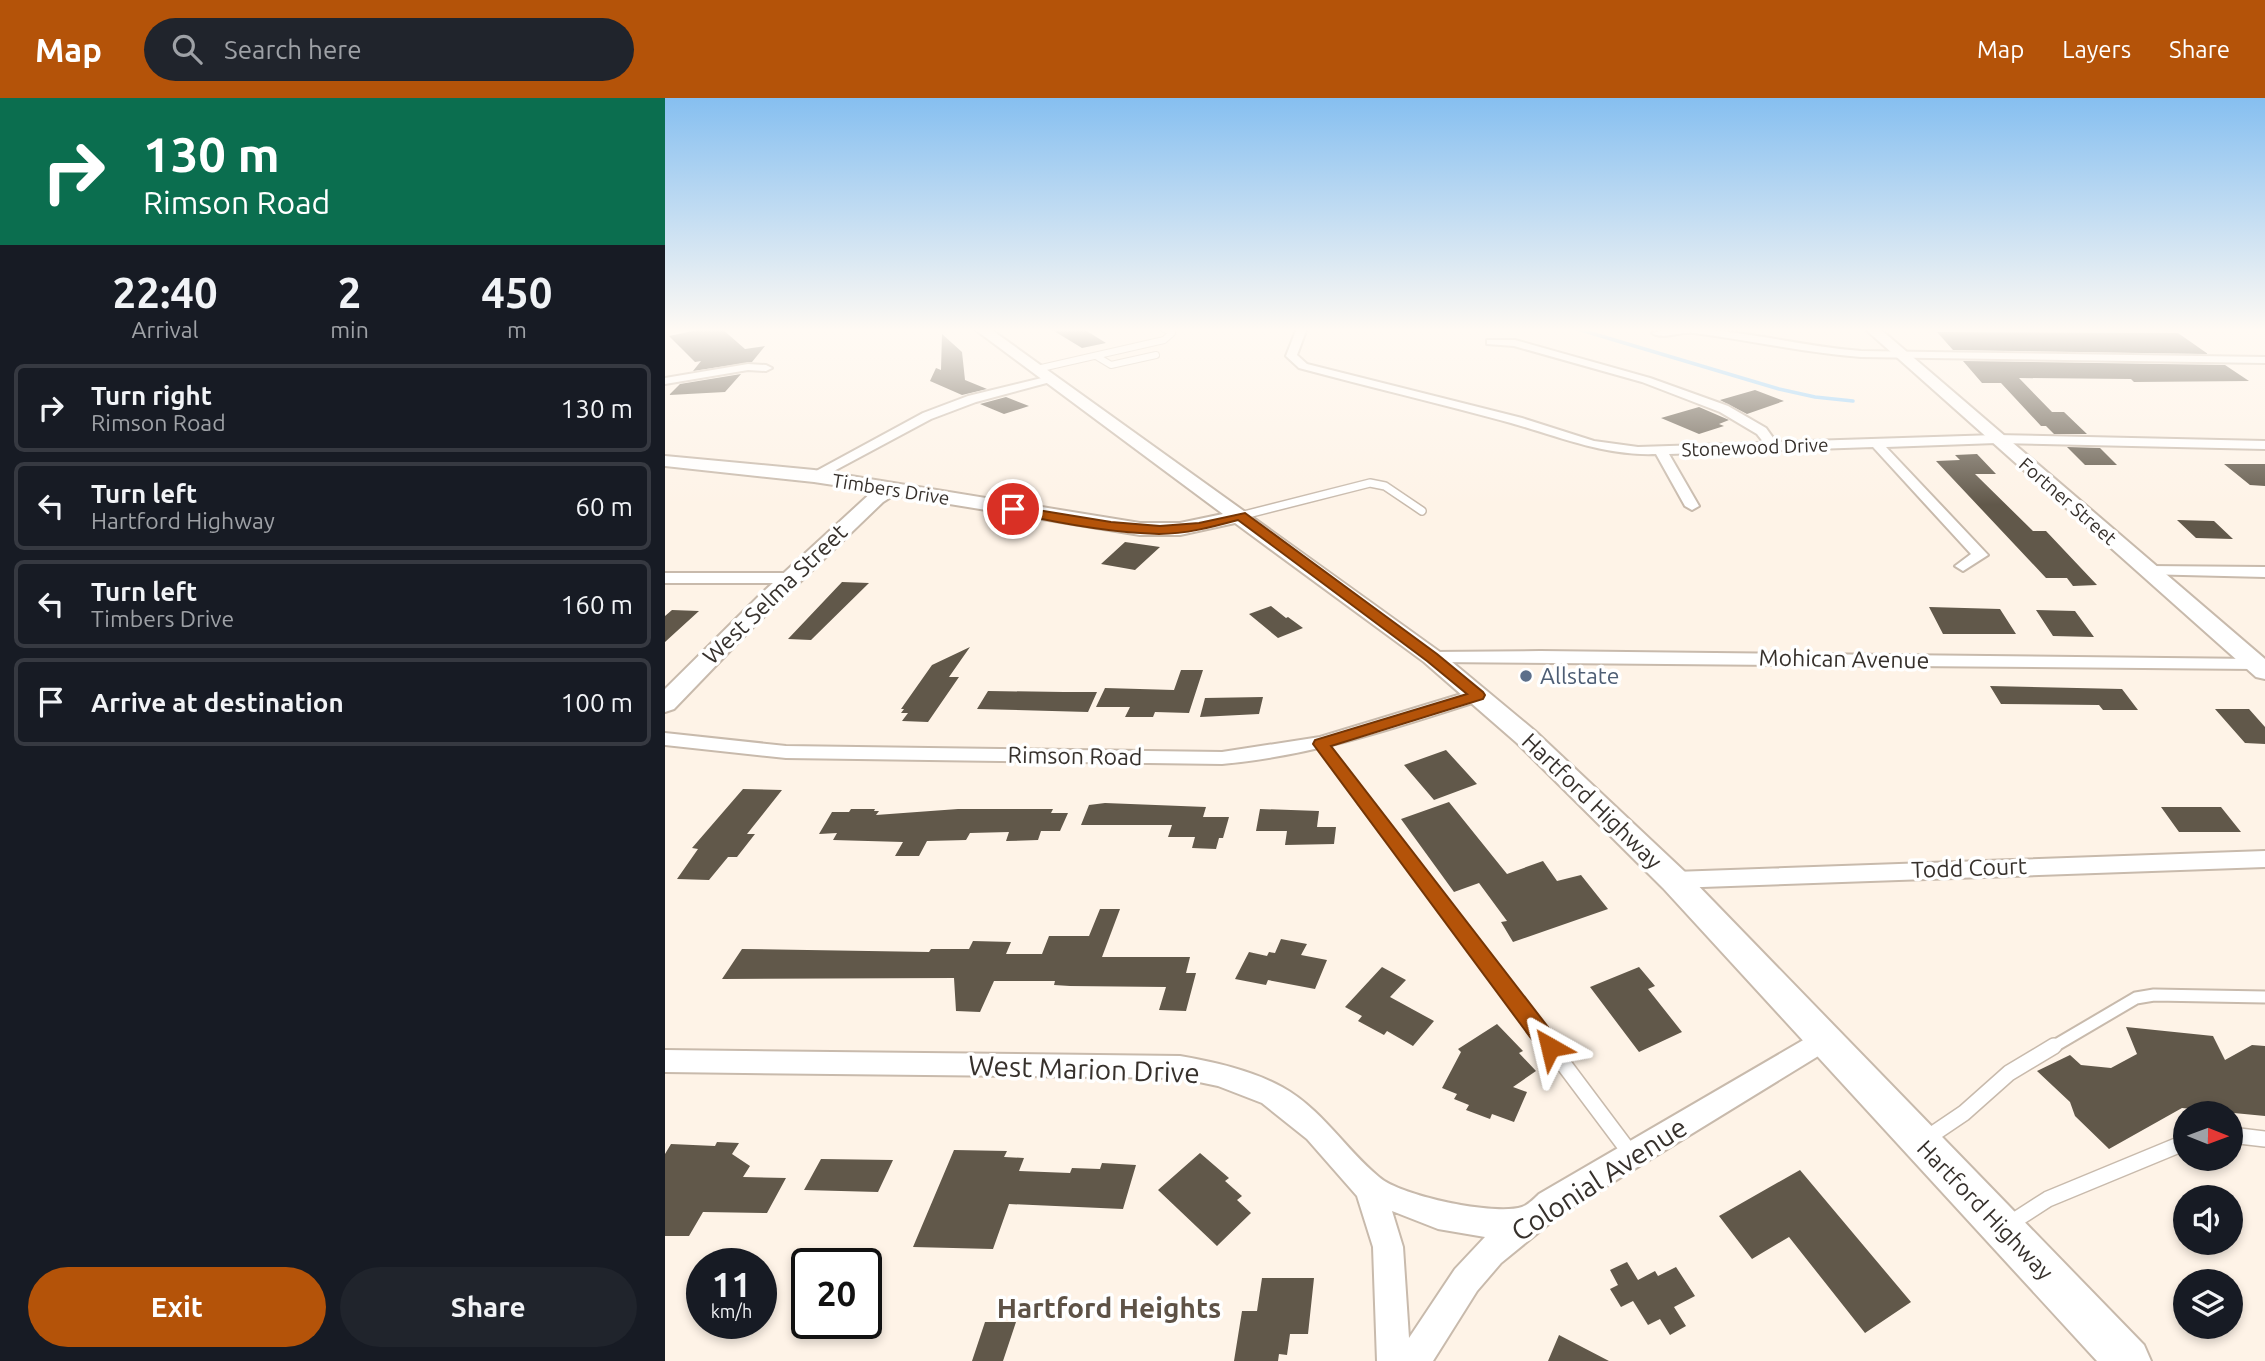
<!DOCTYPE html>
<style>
:root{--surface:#171b24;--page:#20242c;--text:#f1f3f6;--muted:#9ea1a6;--line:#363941;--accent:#b45309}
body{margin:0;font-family:Ubuntu,sans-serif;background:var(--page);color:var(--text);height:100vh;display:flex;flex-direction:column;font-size:26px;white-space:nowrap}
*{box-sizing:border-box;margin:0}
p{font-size:23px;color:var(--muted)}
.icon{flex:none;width:38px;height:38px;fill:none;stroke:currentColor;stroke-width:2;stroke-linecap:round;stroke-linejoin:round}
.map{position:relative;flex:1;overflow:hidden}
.panel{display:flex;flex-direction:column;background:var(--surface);width:665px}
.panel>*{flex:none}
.banner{background:#0b6e4f;color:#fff;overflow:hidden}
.needle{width:46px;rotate:91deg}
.fabs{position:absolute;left:1508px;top:1003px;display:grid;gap:14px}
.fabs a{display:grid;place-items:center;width:70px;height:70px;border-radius:50%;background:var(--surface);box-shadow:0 4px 10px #0003;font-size:35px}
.speed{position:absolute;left:21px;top:1150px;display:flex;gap:14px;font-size:35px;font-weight:700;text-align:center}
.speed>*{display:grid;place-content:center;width:91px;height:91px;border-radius:50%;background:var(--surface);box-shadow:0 4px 10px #0003;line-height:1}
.speed small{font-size:18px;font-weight:400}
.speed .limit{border:4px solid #111;border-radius:10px;background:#fff;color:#111}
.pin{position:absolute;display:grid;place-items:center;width:60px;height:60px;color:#fff;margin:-30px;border:4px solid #fff;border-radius:50%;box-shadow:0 2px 7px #0007}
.me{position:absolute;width:77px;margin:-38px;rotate:323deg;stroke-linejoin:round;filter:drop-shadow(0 0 5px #0008)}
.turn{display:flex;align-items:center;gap:24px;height:147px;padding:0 28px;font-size:32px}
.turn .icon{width:91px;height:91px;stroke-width:2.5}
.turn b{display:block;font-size:49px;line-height:60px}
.eta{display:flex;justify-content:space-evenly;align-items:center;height:119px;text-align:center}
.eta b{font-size:42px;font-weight:700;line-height:49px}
.cta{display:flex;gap:14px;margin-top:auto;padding:14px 28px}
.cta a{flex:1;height:80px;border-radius:42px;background:var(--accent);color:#fff;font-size:28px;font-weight:700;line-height:80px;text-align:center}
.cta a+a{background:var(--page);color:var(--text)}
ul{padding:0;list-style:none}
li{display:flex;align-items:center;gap:21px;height:88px;margin:0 14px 10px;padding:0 14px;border:4px solid var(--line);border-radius:10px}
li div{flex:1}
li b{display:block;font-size:26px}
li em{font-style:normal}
header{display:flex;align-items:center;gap:42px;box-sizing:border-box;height:98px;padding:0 35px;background:var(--accent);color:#fff}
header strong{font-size:33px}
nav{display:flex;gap:38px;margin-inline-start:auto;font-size:24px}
.search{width:490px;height:63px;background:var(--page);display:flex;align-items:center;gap:18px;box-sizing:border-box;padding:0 24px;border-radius:38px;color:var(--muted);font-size:26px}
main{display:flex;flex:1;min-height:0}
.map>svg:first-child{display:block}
</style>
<header>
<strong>Map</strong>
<div class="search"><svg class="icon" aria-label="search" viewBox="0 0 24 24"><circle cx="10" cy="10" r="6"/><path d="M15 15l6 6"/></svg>Search here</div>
<nav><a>Map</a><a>Layers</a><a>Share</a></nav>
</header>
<main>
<section class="panel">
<div class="banner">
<div class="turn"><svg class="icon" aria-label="right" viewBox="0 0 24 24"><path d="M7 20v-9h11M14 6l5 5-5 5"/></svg><div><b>130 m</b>Rimson Road</div></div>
</div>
<div class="eta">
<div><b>22:40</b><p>Arrival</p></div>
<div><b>2</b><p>min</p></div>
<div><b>450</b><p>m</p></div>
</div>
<ul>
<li><svg class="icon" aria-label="right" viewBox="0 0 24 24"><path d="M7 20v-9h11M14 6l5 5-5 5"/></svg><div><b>Turn right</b><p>Rimson Road</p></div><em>130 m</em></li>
<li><svg class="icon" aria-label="left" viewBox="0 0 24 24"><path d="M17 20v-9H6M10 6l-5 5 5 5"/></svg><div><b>Turn left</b><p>Hartford Highway</p></div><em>60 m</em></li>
<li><svg class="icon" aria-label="left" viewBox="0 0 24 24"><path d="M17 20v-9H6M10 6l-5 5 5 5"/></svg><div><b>Turn left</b><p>Timbers Drive</p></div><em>160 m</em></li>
<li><svg class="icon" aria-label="arrive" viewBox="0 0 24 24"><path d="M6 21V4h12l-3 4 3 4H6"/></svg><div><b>Arrive at destination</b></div><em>100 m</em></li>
</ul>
<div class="cta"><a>Exit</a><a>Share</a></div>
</section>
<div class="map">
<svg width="1600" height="1263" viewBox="0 0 1600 1263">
<rect width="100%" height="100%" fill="#fef3e7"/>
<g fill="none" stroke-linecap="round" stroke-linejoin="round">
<path stroke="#94d0fc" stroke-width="3.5" d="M909,230L1114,291L1150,299L1188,303"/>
</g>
<path fill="#61584a" d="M43,230H56L80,251L100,248L87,264L28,273L36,263L30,264L4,238Z
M384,230H417L441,245L417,250Z
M1272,234L1513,235L1543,256L1288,252Z
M277,236L297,254L300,282L322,291L297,297L265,283L271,270L276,272Z
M1298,263L1560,267L1584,283L1469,284L1466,281L1354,280L1387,314H1399L1422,336H1389L1381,328H1376L1336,285H1317Z
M76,276L60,294L4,297L15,286Z
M1090,292L1119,303L1082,316L1055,302Z
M341,299L364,308L339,316L315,306Z
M1034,309L1064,322L1054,326L1059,328L1034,336L996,320Z
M1402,349L1435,350L1452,367H1420Z
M1312,356L1331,376H1310L1368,433H1381L1432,487L1408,488L1402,480H1381L1271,363L1295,362L1290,357Z
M1559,366H1600V388L1585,387Z
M1512,422L1549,423L1568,441L1531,440Z
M460,444L495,449L470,472L436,466Z
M177,484L204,485L146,542L123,541Z
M606,508L621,520L623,519L638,530L613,540L584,516Z
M1264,509L1335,511L1351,536H1278Z
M7,512L34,513L0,544V518Z
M1371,512L1410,513L1429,539L1388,538Z
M305,549L284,579H294L263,624L237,623L243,615H236L239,611H236L267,567Z
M516,572H538L524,615L490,614L488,619H460L465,609H431L440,590L509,592Z
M1325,588L1457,591L1473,612H1438L1434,607L1336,606Z
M323,593L399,594H432L423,614L312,611Z
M598,599L594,616L535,619L540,600Z
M1550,611H1584L1600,629V646L1580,645Z
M781,652L812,686L769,702L739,667Z
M78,691L117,692L82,736H90L72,759H63L44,782L12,781L33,751L27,750Z
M784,704L842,776L878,763L892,783L916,777L943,811L848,844L836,824L842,823L814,785L789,794L736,721Z
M440,705L541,709L538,719H564L558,740H554L551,751L527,750L530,739H503L507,727H416L424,707Z
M1496,709H1556L1576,734H1514Z
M186,711H210L209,713H214L211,717L293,711H388L386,715H403L395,733H376L373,742L341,743L344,734L305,735L301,742L262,743L254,758H230L238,744L168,742L172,735L154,736L167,714H184Z
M595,711L654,713L652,729H671L669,746L620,747L622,733H591Z
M435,811H455L437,859H525L521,875H531L521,913L494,912L501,889L405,888L389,887L390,883H329L315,914L291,913L289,880L57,881L77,851L264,854L266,851H304L308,843L346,844L341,856H377L384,838H424Z
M616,841L642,846L636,857L662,862L650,891L603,882L601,887L570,881L584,854L602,858L604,854L610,855Z
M717,869L741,882L725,899L769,923L748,948L722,933L719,937L693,923L697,918L680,909Z
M974,869L990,888L983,891L1017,934L974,954L925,889Z
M832,926L858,953L854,955L871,973L848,989L862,994L849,1024L827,1016L825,1021L801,1012L804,1007L789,1001L792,996L777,990L796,954L793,951Z
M1461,929L1548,938L1560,962L1587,947L1600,948V1018L1517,1010L1444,1051L1410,1018L1405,1004L1372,973L1405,957L1416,967L1446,970L1472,956Z
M52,1044L74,1045L67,1056L85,1068L78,1079L121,1080L102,1115L38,1114L24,1138H0V1056L6,1046L50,1048Z
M289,1052L342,1053L339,1059L359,1060L354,1073L405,1075L407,1070L435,1071L437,1065L471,1067L458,1111L344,1106L328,1151L248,1149Z
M535,1055L564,1080L560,1083L577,1098L572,1102L586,1115L552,1148L493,1092Z
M156,1061L228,1062L213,1094L139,1092Z
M1135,1072L1246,1204L1200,1235L1124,1139L1087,1161L1054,1118Z
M962,1164L973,1182L990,1173L993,1178L1011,1169L1030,1198L1009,1209L1021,1228L1005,1237L995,1221L983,1227L968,1203L956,1209L945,1191L953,1187L945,1172Z
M597,1180H649L643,1236H625L622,1257L614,1256L613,1263H569L577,1213H592Z
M320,1224H351L338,1263H307Z
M894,1237L944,1263H883Z"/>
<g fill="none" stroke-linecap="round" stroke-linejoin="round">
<g stroke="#c8baac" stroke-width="8">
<path id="lane-far4" d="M431,258L446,267L491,257
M372,271L499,242L507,235L498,230"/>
</g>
<g stroke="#c8baac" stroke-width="10">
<path id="lane-far3" d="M575,418L705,385L720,388L757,413"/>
</g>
<g stroke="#c8baac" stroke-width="13">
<path id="lane-far2" d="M656,646L699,703"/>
</g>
<g stroke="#c8baac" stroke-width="15">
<path id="lane-far1" d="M697,701L886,950
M1386,950L1471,900L1489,897L1600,899"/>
</g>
<g stroke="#c8baac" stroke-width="18">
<path id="lane" d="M885,948L966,1056
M1566,1037L1600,1041
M1262,1040L1299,1015L1344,975L1389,948
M1344,1126L1383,1101L1521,1044"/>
</g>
<g stroke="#c8baac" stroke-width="4">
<path id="street" d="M632,230H642L632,257L642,266L857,320L929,343L973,349L1099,345L1092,336L1055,314L977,284L849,248L822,246V242H850L985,280L1063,308L1101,330L1111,344L1331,337L1600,343V351L1331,345L1221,349L1323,457L1298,473L1290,468L1306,456L1208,349L1004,356L1034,408L1027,412L1020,408L991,356C939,358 895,339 846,325C776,306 705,289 634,270L621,258Z
M1009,230C1071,230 1133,248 1196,253L1600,259V265L1196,259C1139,255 1085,242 1029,235C1016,233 997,242 987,235Z
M83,266L101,267L107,270L101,273L83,272L0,286V280Z
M385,278L391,281L389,283L311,304L266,321L154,381L149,382L142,378L258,315L303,298Z
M1483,468L1600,469V479L1477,476L1475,473L1477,470Z
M0,475H125L133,480L125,485H0Z
M875,553L1590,561L1599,566L1590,571L767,564L758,559L767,554Z
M813,591L822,597L820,601C733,629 648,658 557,666L121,660L0,647V635L121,648L557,654L655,639Z
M1600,753V769L1009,790L1001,788L998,782L1001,776L1009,774Z
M1159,930L1168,933L1172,941L1168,949L896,1116L836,1165L812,1193L768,1263H712L708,1149L692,1098L642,1041L597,1005L553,988L515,980L0,974V952L515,958C549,964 586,972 617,989C657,1011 680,1051 714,1079C735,1098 830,1118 857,1109C863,1107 870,1100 874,1096ZM727,1113L773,1131L820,1139L790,1171L744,1240L738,1149Z"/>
</g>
<g stroke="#c8baac" stroke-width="4">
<path id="secondary" d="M308,230H324L775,554L870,633L1020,774L1479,1247L1486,1263H1432L998,790L852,645L759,564L570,425L515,437H475L229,397L218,404L85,532L9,611L0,614V591L96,496L208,393L149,384L0,368V358L149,372L475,425H515L558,416Z
M1199,230H1214L1600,561V581L1591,579Z"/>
</g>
<use href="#lane-far4" stroke="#fff" stroke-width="6"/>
<use href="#lane-far3" stroke="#fff" stroke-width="7"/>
<use href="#lane-far2" stroke="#fff" stroke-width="10"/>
<use href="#lane-far1" stroke="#fff" stroke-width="11"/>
<use href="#lane" stroke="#fff" stroke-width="15"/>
<use href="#street" fill="#fff" fill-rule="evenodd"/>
<use href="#secondary" fill="#fff" fill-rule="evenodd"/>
</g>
<linearGradient id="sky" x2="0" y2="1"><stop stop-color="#86bff0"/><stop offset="0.57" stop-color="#fffaf4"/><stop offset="1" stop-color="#fffaf4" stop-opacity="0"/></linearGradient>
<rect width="1600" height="407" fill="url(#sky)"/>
<path fill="#b45309" stroke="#753606" stroke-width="2" d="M348,408L446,424L495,428L534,425L580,415L772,556L818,594L820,597L818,601L666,648L893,942L896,949L893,955L885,958L877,955L648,646L650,642L802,596L762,563L573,422C547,429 521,436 494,436C445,435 392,425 344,414L342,411Z"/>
<circle fill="#5c6f8a" stroke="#fff" stroke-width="2.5" cx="861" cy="578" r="7"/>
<g text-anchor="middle" stroke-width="7" stroke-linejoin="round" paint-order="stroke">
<g font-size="19" fill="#37312c" stroke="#fff">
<text transform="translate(1090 349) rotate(-2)" y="7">Stonewood Drive</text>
<text transform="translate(226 391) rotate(9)" y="7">Timbers Drive</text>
<text transform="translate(1403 403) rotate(41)" y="7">Fortner Street</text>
</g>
<g font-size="23" fill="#37312c" stroke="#fff">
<text transform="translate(110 496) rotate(-44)" y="8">West Selma Street</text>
<text transform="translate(1179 561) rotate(1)" y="8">Mohican Avenue</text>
<text transform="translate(410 658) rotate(1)" y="8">Rimson Road</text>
<text transform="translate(927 703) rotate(44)" y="8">Hartford Highway</text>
<text transform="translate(1304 770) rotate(-2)" y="8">Todd Court</text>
<text transform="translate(1320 1112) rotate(46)" y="8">Hartford Highway</text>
</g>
<g font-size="23" fill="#4e5e75" stroke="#fff" text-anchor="start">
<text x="875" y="586">Allstate</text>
</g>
<g font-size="28" fill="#37312c" stroke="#fff">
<text transform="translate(419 971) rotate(2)" y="10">West Marion Drive</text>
<text transform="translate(934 1081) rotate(-33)" y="10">Colonial Avenue</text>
</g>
<g font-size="28" font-weight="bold" fill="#5e5246" stroke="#fff">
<text x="444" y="1220">Hartford Heights</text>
</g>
</g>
</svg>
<div class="fabs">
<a><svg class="needle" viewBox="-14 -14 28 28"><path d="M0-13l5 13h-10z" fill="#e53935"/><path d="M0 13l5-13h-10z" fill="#9ea1a6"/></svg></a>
<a><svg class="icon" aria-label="sound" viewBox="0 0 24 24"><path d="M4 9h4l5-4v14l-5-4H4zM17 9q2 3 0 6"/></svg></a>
<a><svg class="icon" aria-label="layers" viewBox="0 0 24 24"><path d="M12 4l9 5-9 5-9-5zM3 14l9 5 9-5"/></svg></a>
</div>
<div class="speed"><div>11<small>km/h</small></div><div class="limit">20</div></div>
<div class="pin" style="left:348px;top:411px;background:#d93025"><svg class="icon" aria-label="arrive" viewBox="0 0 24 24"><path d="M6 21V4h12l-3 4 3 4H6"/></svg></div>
<svg class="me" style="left:885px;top:949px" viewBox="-20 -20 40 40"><path d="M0-17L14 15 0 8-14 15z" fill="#b45309" stroke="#fff" stroke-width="4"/></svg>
</div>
</main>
